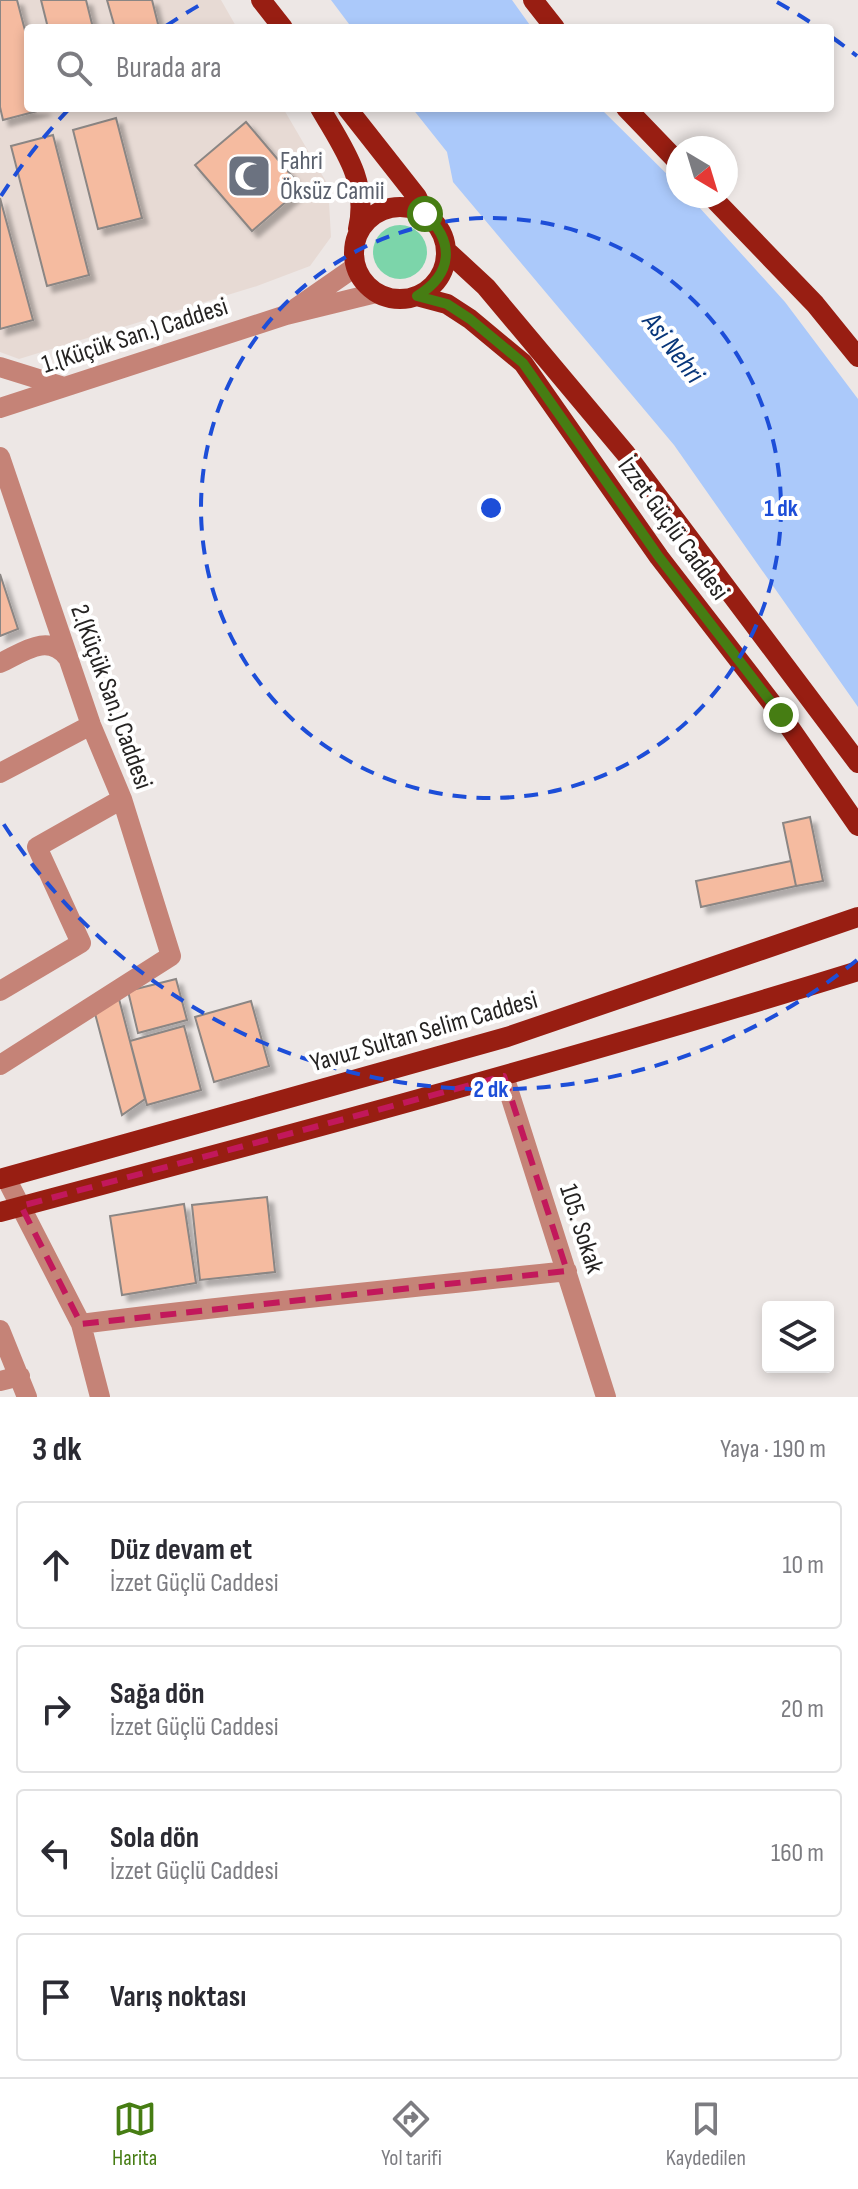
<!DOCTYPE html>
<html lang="tr">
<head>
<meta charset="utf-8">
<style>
  body { margin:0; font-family:"Sofia Sans Condensed",sans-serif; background:#f7f7f7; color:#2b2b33 }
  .controls { position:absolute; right:24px; bottom:24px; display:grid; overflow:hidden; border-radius:8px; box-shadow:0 4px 12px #0003 }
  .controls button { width:72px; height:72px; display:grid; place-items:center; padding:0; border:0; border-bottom:2px solid #e1e1e2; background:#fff; color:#2b2b33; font:40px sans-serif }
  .compass { position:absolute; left:666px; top:136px; width:72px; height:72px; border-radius:50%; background:#fff; box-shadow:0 4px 12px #0003; rotate:142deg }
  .stop { position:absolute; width:24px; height:24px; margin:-18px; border:6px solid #467d13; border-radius:50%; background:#fff }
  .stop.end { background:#467d13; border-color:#fff; box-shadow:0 2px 8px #0008 }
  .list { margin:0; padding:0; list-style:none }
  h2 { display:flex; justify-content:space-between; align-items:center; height:104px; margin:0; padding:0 32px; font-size:34px }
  h2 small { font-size:26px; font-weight:400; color:#7c7c81 }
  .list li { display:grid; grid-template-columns:52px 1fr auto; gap:24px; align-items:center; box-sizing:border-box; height:128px; margin:0 16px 16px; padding:0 16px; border:2px solid #e1e1e2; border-radius:8px }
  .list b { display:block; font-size:30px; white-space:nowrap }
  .list p { margin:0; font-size:26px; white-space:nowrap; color:#7c7c81 }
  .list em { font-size:26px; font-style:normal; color:#7c7c81 }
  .icon { flex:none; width:44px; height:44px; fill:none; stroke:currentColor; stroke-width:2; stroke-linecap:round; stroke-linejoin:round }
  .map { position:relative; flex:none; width:858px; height:1397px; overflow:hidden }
  .search { position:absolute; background:#fff; box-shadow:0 4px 12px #0003; left:24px; right:24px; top:24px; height:88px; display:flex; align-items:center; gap:20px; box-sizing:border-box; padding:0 28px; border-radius:8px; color:#7c7c81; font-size:30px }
  .sheet { height:680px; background:#fff }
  nav { display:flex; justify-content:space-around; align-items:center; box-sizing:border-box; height:112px; border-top:2px solid #e1e1e2; background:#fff; font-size:22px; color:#7c7c81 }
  nav a { display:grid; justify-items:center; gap:4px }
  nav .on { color:#467d13 }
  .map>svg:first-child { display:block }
  .built { fill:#e7dad4 }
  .green { fill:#7cd5aa }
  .water { fill:#abc9fa }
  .building { fill:#f5bba0; stroke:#8b8684; stroke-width:2; filter:url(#shadow) }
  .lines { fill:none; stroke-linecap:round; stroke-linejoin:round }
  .minor { stroke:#c58377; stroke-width:20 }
  .major { stroke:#981e12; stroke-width:20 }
  .route { stroke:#467d13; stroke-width:10 }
  .marked { fill:none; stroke:#c2185b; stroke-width:6; stroke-dasharray:16 10; stroke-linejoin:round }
  .ring { fill:none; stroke:#1d4ed8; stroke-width:4; stroke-dasharray:14 10 }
  .labels { text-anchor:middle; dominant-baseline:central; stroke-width:8; stroke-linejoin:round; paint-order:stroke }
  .worship-label { font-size:26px; fill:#5b616d; stroke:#fff; text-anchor:start }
  .street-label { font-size:26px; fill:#252322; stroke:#fff }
  .water-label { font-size:28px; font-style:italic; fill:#08367a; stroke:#fff }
  .centre { fill:#1d4ed8; stroke:#fff; stroke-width:4 }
  .ring-label { font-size:24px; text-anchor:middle; font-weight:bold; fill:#1d4ed8; stroke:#fff; stroke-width:8; stroke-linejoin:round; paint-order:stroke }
</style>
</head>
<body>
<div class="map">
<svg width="858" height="1397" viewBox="0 0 858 1397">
  <defs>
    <filter id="shadow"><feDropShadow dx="6" dy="6" stdDeviation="2" flood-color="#0004"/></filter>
  </defs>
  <rect width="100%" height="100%" fill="#ede7e5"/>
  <path class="built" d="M0 0H221L237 28H28V108H283L328 185 331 237 310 266 257 286 19 359 0 352Z"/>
  <path class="green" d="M373 252a27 27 0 1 1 54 0a27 27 0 1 1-54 0Z"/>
  <path class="water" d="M331 0H512L532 28H352Z
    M412 108H600L678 185V196H689L785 302 858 399V707L674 445 453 182 447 152Z"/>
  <path class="building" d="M0 0H17L28 42V108L45 109 3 120 0 107Z
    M41 0H86L93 28H48Z
    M107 0H152L159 28H115Z
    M116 118 142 218 98 229 73 130Z
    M246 122 302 188 252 231 195 165Z
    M53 135 89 275 47 286 11 146Z
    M0 198 33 320 0 329Z
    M0 574 18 629 0 636Z
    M810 817 823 881 796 886 783 823Z
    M791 861 796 886 701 907 696 881Z
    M176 979 187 1020 138 1033 128 991Z
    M119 999 145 1099 122 1115 93 1006Z
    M251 1001 269 1066 214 1082 195 1017Z
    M184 1026 201 1090 147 1105 130 1041Z
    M267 1197 275 1272 200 1280 192 1205Z
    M184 1204 196 1283 122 1295 110 1216Z"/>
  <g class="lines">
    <path class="minor" d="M296 308 355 267
      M0 367 61 386
      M0 408 286 315 376 293
      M0 457 91 725 122 799 171 956 0 1065
      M0 663C22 653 48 632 67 657
      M0 773 91 725
      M0 991 81 943 37 847 122 799
      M504 1076 606 1397
      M6 1178 81 1324 100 1397
      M81 1324C243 1303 405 1289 567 1271
      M0 1330 27 1397
      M0 1381 20 1376"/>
    <path class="major" d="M261 0 283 28
      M533 0 555 28
      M320 108C343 148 369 181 358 229
      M347 108 417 197 425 214
      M626 108 678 162
      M711 196 815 304 858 357
      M354 253a46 46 0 1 1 92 0a46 46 0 1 1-92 0Z
      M447 251 486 287 626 454 858 763
      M417 296 447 304 470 319 523 363 659 557 781 715 858 826
      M0 1179 507 1037 858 917
      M0 1212C287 1136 574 1059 858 971"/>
  </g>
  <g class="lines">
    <path class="route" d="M425 214C455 242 453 274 417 296L447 304 470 319 523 363 659 557 781 715"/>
  </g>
  <path class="marked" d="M504 1076 567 1271 81 1324 21 1206Z"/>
  <g class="ring">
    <circle cx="491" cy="508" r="290"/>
    <path d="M857 960A581 581 0 0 1 1 820M1 196A581 581 0 0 1 70 108M166 26A581 581 0 0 1 205 2M777 2A581 581 0 0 1 816 26M833 38A581 581 0 0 1 857 56"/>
  </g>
  <defs>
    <g id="mosque-square" transform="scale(2.3)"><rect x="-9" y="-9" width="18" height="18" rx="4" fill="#6b7280" stroke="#fff"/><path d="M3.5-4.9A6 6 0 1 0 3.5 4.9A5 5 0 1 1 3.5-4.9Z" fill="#fff"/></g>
  </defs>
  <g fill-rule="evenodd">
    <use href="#mosque-square" x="249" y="176"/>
  </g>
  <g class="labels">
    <g class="worship-label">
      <text x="280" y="161">Fahri<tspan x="280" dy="30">Öksüz Camii</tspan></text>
    </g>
    <g class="street-label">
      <text transform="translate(135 336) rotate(-18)">1.(Küçük San.) Caddesi</text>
      <text transform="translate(673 529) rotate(54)">İzzet Güçlü Caddesi</text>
      <text transform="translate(111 697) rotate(70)">2.(Küçük San.) Caddesi</text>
      <text transform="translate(424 1032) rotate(-16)">Yavuz Sultan Selim Caddesi</text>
      <text transform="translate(581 1229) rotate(72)">105. Sokak</text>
    </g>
    <g class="water-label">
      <text transform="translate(673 348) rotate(52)">Asi Nehri</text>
    </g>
  </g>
  <circle cx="491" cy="508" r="12" class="centre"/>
  <g class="ring-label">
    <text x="781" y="516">1 dk</text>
    <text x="491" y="1097">2 dk</text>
  </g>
</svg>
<div class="controls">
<button><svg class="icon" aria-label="layers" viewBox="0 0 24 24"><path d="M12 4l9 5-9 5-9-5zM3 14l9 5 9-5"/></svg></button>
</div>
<svg class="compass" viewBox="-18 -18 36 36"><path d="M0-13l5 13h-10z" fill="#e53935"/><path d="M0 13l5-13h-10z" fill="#7c7c81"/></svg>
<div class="stop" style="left:425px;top:214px"></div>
<div class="stop end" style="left:781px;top:715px"></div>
<div class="search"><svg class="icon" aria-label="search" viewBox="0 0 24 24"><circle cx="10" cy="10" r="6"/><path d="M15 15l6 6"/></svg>Burada ara</div>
</div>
<section class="sheet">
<h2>3 dk<small>Yaya · 190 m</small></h2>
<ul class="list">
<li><svg class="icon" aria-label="ahead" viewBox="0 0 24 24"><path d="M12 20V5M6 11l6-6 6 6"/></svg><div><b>Düz devam et</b><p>İzzet Güçlü Caddesi</p></div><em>10 m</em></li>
<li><svg class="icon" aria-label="right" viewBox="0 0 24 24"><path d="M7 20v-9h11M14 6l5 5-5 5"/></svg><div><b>Sağa dön</b><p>İzzet Güçlü Caddesi</p></div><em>20 m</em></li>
<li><svg class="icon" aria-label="left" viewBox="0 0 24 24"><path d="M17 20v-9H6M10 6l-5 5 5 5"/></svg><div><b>Sola dön</b><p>İzzet Güçlü Caddesi</p></div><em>160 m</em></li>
<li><svg class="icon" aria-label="arrive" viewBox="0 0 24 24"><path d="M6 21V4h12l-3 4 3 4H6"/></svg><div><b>Varış noktası</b></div></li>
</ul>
</section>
<nav>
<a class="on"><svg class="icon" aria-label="map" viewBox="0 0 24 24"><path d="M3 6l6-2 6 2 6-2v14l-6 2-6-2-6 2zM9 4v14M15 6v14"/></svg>Harita</a>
<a><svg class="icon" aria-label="directions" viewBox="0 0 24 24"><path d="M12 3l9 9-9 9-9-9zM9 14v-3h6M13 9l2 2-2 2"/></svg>Yol tarifi</a>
<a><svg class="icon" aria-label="saved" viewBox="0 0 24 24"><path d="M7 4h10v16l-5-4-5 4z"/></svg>Kaydedilen</a>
</nav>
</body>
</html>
